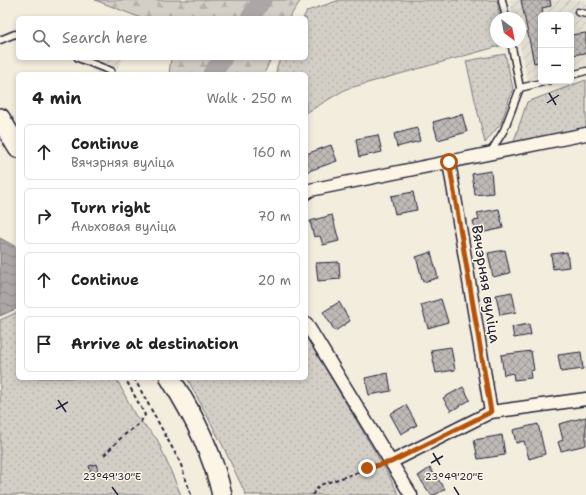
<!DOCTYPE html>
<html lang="en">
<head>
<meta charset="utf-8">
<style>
  body { margin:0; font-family:"Shantell Sans",sans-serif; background:#f2f2f2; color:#222 }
  .controls { position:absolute; right:12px; top:12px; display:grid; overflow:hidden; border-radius:6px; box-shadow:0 2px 6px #0003 }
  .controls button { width:36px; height:36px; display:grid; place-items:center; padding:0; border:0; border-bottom:1px solid #e0e0e0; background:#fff; color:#222; font:20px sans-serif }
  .compass { position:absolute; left:490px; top:12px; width:36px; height:36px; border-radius:50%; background:#fff; box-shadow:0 2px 6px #0003; rotate:148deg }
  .stop { position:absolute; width:12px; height:12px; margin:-9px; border:3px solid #b45309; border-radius:50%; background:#fff }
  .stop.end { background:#b45309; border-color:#fff; box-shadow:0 1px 4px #0008 }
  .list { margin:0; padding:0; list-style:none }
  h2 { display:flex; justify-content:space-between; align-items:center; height:52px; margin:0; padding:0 16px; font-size:17px }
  h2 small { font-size:13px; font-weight:400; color:#767676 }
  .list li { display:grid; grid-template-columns:26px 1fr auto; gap:12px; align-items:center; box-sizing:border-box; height:56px; margin:0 8px 8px; padding:0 8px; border:1px solid #e0e0e0; border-radius:6px }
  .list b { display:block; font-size:15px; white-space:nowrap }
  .list p { margin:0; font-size:13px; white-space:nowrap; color:#767676 }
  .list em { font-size:13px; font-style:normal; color:#767676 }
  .icon { flex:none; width:22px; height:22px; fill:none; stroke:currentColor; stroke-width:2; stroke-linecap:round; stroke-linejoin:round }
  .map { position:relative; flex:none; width:586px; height:495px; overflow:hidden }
  .search { position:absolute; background:#fff; box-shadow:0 2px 6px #0003; left:16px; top:16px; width:292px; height:44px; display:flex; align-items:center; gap:10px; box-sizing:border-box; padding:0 14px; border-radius:6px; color:#767676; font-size:15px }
  .panel { position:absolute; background:#fff; box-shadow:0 2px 6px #0003; left:16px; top:72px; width:292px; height:308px; border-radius:6px }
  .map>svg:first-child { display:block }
  .industrial { fill:url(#industrial-furrows) }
  .grass { fill:url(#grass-dots); stroke:#7b7880 }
  .forest { fill:url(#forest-firs); stroke:#7b7880 }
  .water { fill:url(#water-waves); stroke:#75727b }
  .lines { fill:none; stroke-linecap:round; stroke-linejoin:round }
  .river { stroke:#aca7a6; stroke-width:19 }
  .building { fill:url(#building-cross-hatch); stroke:#22223b }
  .service-casing { stroke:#22223b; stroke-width:9 }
  .minor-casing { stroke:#22223b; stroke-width:15 }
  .primary-casing { stroke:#22223b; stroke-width:22 }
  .path { stroke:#22223b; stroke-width:2; stroke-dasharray:4 3; stroke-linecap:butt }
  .service { stroke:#fcf5e5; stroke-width:6 }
  .minor { stroke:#fcf5e5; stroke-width:12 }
  .primary { stroke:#fcf5e5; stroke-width:19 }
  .route { stroke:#b45309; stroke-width:5 }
  .ticks { fill:none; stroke:#22223b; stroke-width:1.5 }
  .labels { text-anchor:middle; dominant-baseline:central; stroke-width:3; stroke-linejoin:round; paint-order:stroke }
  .street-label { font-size:15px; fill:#22223b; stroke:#fcf5e5 }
  .ticks-label { font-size:10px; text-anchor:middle; fill:#22223b; stroke:#fcf5e5; stroke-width:3; stroke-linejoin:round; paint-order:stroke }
</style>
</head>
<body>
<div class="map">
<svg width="586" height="495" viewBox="0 0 586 495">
  <defs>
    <pattern id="industrial-furrows" width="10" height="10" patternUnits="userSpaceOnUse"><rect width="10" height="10" fill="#e3ded2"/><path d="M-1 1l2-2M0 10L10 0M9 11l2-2" fill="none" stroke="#c2beb5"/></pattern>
    <pattern id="grass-dots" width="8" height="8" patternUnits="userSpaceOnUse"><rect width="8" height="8" fill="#d4cfc6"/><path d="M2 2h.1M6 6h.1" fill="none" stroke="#b6b1ab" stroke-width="1.8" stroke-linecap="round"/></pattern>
    <pattern id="forest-firs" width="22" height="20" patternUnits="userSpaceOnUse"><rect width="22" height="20" fill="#d4cfc6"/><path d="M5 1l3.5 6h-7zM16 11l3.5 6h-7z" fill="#b6b1ab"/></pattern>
    <pattern id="water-waves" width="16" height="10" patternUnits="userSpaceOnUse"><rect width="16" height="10" fill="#aca7a6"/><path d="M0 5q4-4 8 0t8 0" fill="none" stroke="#8c8888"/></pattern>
    <pattern id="building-cross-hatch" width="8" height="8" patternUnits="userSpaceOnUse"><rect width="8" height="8" fill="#bfbab6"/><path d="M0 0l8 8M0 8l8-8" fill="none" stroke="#9b9795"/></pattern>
  </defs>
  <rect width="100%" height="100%" fill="#f3edde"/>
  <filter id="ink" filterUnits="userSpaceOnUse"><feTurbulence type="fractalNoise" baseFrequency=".025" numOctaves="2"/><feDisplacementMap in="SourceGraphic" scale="8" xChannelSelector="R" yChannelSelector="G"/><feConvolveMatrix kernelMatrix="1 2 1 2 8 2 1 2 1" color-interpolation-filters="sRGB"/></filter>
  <g filter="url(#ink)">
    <path class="industrial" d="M510 0H586V65L571 69V15H541V77L528 81 519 42 520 18H514Z
      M96 58H123L115 74H100L91 70Z"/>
    <path class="grass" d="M340 0H497L500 18H496V42H503V45L346 89 306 113V74H276L277 66 281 58H306V18H303L307 11Z
      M505 54 513 88 501 123 485 143 466 61Z
      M586 80V129L513 144 527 102Z
      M18 312V378H116L135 415 157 439 181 495H0V320Z
      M306 336 387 472 399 495H246L222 444 187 378H306Z"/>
    <path class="forest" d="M95 0H301L289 18H141Z
      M171 58H271L264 74H169Z"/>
    <path class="water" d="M0 238 18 248V308L0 316Z"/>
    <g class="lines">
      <path class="river" d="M250 18 262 0
        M212 74 223 58"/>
    </g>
    <path class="building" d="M521 0H550L551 6 542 8 543 15H541V61L534 63Z
      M586 33V53L571 55V35Z
      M462 114 467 132 438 140 433 122Z
      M417 128 420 141 397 147 394 134Z
      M378 135 382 152 359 157 356 139Z
      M331 145 337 161 306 172V154Z
      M491 171 493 193 475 195 472 174Z
      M413 192 417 210 395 214 391 196Z
      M499 209 503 228 476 234 473 221 479 220 477 213Z
      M332 215 339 241 323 245 320 236 314 237 310 221Z
      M505 250 510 273 493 277 488 253Z
      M431 252 438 278 423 282 416 257Z
      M567 252 569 267 553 269 551 254Z
      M339 262 340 279 318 281 316 263Z
      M512 292 516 312 500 315 496 295Z
      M441 299 448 322 428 328 421 305Z
      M339 302 350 321 335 331 323 312Z
      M529 324 531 335 514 338 512 327Z
      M451 347 455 370 436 373 431 350Z
      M531 351 534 370 530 371 531 378 514 380 513 373 504 375 501 355Z
      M581 352 583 369 561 372 558 355Z
      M388 373 391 391 369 395 365 378Z
      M463 387 470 400 451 411 443 398Z
      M406 405 417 425 401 434 390 414Z
      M586 417V445L561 451 558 442 563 440 559 424Z
      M538 424 545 454 529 459 524 441 516 443 513 430Z
      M502 435 505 455 478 459 474 440Z
      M96 464 98 471 91 473 89 466Z
      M430 468 445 489 435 495H431L418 476Z"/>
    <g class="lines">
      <g class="service-casing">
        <path id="service" d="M502 0 506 18
          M578 12 586 14
          M0 40 15 34 18 35
          M511 42 520 88
          M78 58 111 71
          M571 75 586 71
          M490 153 504 130 520 88 548 81"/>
      </g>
      <g class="minor-casing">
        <path id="minor" d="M449 162 491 412
          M306 193 310 190 586 134
          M306 323 411 495
          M391 462 491 412 586 399"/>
      </g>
      <g class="primary-casing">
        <path id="primary" d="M0 118 18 148
          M170 378C193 414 213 454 222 495"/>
      </g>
      <path class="path" d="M134 378 180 462 191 495
        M104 455 123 436 140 423 145 415 125 378
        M312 495 320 485 380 465"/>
      <use href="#service" class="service"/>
      <use href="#minor" class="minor"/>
      <use href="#primary" class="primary"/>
    </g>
  </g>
  <g class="lines" filter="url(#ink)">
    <path class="route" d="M367 468 391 462 491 412 449 162"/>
  </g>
  <path class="ticks" d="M549 93 556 105M547 103 559 95M58 400 66 412M56 409 68 402M433 453 440 465M431 463 443 456M112 487 118 495M454 487 459 495"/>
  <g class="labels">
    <g class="street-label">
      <text transform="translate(486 284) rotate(81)">Вячэрняя вуліца</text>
    </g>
  </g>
  <g class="ticks-label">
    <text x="112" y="480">23°49'30"E</text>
    <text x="454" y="480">23°49'20"E</text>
  </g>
</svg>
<div class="controls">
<button>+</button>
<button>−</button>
</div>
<svg class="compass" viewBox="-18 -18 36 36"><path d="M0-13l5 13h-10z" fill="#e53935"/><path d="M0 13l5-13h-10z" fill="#767676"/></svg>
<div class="stop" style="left:449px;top:162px"></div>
<div class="stop end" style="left:367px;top:468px"></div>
<div class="search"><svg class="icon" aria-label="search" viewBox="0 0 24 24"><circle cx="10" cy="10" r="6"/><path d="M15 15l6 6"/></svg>Search here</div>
<section class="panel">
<h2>4 min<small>Walk · 250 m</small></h2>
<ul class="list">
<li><svg class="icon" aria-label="ahead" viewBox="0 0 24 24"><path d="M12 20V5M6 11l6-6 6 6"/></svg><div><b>Continue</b><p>Вячэрняя вуліца</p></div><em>160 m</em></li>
<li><svg class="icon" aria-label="right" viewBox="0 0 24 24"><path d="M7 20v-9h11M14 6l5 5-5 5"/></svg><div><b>Turn right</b><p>Альховая вуліца</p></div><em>70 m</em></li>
<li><svg class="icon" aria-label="ahead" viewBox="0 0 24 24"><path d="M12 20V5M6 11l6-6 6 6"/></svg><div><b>Continue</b></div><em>20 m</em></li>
<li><svg class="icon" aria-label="arrive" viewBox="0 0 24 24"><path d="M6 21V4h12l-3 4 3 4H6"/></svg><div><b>Arrive at destination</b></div></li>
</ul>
</section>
</div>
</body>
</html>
